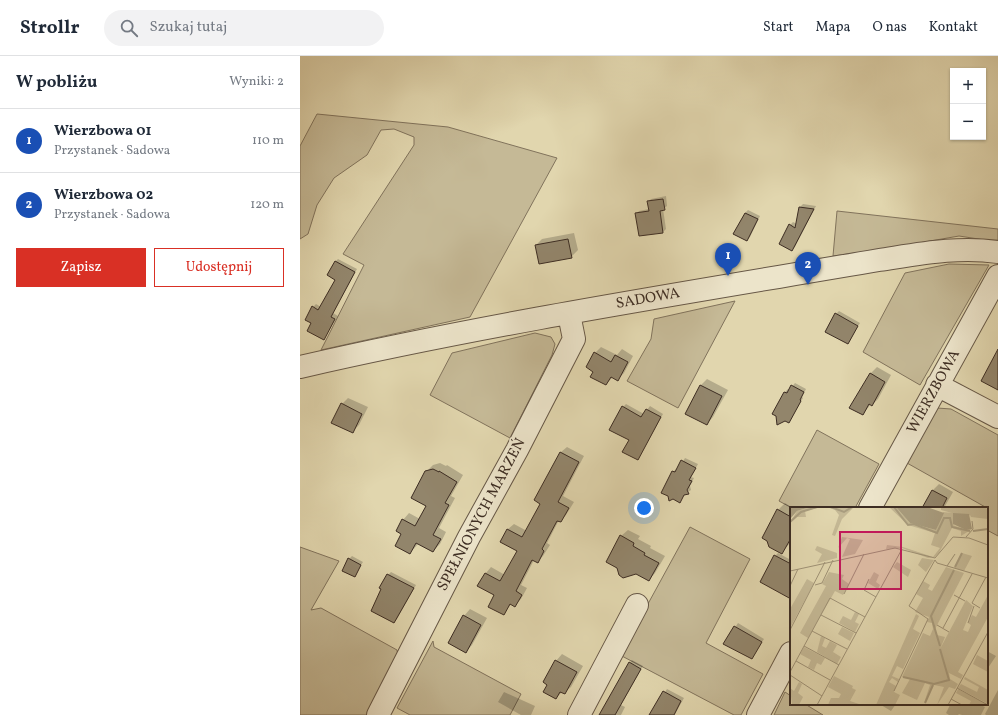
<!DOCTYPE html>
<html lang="pl">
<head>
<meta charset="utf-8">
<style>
  body { margin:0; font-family:Vollkorn,serif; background:#f2f2f3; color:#1f2937 }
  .controls { position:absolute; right:12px; top:12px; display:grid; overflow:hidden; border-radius:0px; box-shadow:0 1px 3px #0004 }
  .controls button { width:36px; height:36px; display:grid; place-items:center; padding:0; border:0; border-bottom:1px solid #e0e1e3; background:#fff; color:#1f2937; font:20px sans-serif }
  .you { position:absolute; left:344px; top:452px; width:14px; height:14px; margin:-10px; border:3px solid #fff; border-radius:50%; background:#1a73e8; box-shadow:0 0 0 6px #1a73e833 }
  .badge { display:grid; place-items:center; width:26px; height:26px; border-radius:50%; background:#d93025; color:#fff; font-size:13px; font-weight:700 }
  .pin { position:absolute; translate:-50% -33px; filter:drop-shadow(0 1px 2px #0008) }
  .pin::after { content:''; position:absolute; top:21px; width:14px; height:12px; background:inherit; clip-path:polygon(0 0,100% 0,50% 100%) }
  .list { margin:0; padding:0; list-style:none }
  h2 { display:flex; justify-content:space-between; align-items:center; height:52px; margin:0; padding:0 16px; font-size:17px }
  h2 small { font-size:13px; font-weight:400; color:#747a83 }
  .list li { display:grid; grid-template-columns:26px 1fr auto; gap:12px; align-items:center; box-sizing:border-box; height:64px; padding:0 16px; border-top:1px solid #e0e1e3 }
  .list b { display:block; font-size:15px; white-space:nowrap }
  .list p { margin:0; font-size:13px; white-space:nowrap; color:#747a83 }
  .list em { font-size:13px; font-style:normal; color:#747a83 }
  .actions { display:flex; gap:8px; padding:12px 16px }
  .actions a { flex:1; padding:9px 0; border:1px solid #d93025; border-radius:0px; text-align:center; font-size:14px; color:#d93025 }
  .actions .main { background:#d93025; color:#fff }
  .icon { flex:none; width:22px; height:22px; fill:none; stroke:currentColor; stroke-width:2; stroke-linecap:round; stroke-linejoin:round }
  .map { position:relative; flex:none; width:698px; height:659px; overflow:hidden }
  header { display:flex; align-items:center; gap:24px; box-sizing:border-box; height:56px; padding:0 20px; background:#fff; border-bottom:1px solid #e0e1e3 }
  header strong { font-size:19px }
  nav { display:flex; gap:22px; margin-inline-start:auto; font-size:14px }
  .search { width:280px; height:36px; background:#f2f2f3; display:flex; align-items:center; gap:10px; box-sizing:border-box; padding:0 14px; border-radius:22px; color:#747a83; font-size:15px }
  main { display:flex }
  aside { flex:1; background:#fff }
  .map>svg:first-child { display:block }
  .green { fill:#c5b996; stroke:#81735c }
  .shadow { fill:#0003 }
  .building { fill:#92856b; stroke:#3d2d23 }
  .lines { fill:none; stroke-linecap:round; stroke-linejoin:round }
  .minor-casing { stroke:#665746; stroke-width:24 }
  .minor { stroke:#ece4ca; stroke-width:22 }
  .labels { text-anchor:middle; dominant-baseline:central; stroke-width:3.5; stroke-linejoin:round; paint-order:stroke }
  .street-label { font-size:15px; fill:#3d2d23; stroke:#ece4ca }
  .inset-river { fill:none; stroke:#a99d7f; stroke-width:2 }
  .inset-road { fill:none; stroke:#9f9276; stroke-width:1 }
  .view { fill:#c2185b; fill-opacity:0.15; stroke:#c2185b; stroke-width:2 }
  .inset-edge { fill:none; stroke:#3d2d23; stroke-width:2 }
</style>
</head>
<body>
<header>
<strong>Strollr</strong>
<div class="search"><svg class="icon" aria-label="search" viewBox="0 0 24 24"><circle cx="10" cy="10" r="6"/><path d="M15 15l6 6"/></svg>Szukaj tutaj</div>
<nav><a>Start</a><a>Mapa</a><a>O nas</a><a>Kontakt</a></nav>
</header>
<main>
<aside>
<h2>W pobliżu<small>Wyniki: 2</small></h2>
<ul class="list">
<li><span class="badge" style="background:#1a4fb4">1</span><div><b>Wierzbowa 01</b><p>Przystanek · Sadowa</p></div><em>110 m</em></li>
<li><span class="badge" style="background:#1a4fb4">2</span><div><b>Wierzbowa 02</b><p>Przystanek · Sadowa</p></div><em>120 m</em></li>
</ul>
<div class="actions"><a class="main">Zapisz</a><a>Udostępnij</a></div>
</aside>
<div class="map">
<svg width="698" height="659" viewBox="0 0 698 659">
  <rect width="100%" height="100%" fill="#e1d6ae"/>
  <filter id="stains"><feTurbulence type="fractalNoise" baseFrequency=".005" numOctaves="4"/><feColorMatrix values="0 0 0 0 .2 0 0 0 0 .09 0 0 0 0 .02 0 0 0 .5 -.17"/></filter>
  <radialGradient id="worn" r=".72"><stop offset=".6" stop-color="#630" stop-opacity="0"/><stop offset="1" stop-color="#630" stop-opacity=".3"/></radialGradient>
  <path class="green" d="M17 58 148 71 257 102 170 261 21 294 64 209 43 198 114 89V81L94 73 81 74 67 99 34 122 17 149 8 178 0 183V90Z
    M537 155 698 173V186L659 180 584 193 533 200Z
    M649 208 689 209 620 329 563 296 605 217Z
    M435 245 378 352 327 325 351 283 354 263Z
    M235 277 251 281 255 288 252 299 210 382 130 339 152 297Z
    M637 352 651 353 698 379V480L687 474V452L607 407Z
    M517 374 579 408 555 452H492L479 445Z
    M390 471 450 503 406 587 463 618 441 659H434L320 599Z
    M0 491 39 505 11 554 21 552 97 594 98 600 67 659H0Z
    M133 585 134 591 221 638 210 659H110L97 652Z
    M485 636 491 640V648H505L523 659H474Z"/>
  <path class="shadow" d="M366 140 367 150 363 153 366 173 363 176 336 158 339 155 349 153 348 146 351 143Z
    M503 148 516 150 495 191 492 194 490 169 493 166 497 168 500 151Z
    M448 154 460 160 450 181 447 184 435 178 445 157Z
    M274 177 278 194 271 201 236 189 242 183Z
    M38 203 57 213 33 257 38 260 24 282 12 267 13 251 16 248 21 251 36 223 35 206Z
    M539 255 560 267 548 287 536 258Z
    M301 291 317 299 322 293 333 300 324 317 317 324 313 321 306 328 294 315 295 297Z
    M577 311 591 319 578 343 572 349 571 348 563 358 570 318Z
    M407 323 428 334 413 361 407 368 387 358 401 329Z
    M495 327 506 333 502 341 503 342 489 366 473 357 485 336 488 333 489 334Z
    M48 342 68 351 59 369 52 376 42 348Z
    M326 348 344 358 350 350 363 358 340 400 337 403 330 384 323 351Z
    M267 391 284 400 263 440 274 446 266 459 260 465 259 464 247 487 250 489 243 500 238 505 234 504 221 529 227 532 221 543 215 549 212 547 203 558 196 539 179 530 186 517 191 511 205 519 218 495 201 486 208 473 214 468 227 475 242 448 235 444 261 396Z
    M385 402 398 408 391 421 394 422 390 430 391 434 385 438 380 445 373 416 376 413 378 414Z
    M140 407 146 410 147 409 163 419 151 440 155 442 139 472 146 476 140 488 133 495 119 487 110 497 102 478 103 464 109 457 120 463 127 449 126 416 133 409Z
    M639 428 653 436 644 452H622L632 435Z
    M485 447 493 452H491V486L482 496 478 454Z
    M328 474 340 480 338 483 351 490 350 492 365 500 355 517 349 524 336 517 318 512 321 480Z
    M478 497 491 504V542L475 500Z
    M52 500 63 506 54 520 49 503Z
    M91 516 116 529 97 563 94 566 88 519Z
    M170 553 187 562 172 589 166 596 164 560Z
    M438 567 464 583 452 602 425 587Z
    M687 595 696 600 688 612 687 611Z
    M262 598 283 610 271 631 264 637 262 636 256 642V605Z
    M332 604 343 610 321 649 325 651 321 659H300L329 607Z
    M367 633 384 642 375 658 373 659H350Z
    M698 634V659H686L685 658Z
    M204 636 235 650 231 659H221L198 646Z
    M582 648H596L591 655 581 649Z
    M649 648H679L685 651 681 659H662L659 658 658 659H649L646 657 650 649Z"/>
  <path class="building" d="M363 143 365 154 360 155 363 177 339 180 335 157 349 155 347 145Z
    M499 151 514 153 492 195 479 188 489 168 495 172Z
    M445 157 458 163 447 185 433 178Z
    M268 183 272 202 239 208 235 189Z
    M35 205 55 216 31 261 35 263 24 284 7 275 11 267 5 264 12 250 18 254 35 224 27 219Z
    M535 257 558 270 548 288 525 276Z
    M698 293V334L681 325Z
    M294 296 311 306 315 299 328 306 318 325 311 321 306 329 290 321 293 316 286 311Z
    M570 317 585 326 572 350 569 348 563 359 549 352Z
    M400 329 422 340 407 369 385 358Z
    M491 329 504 336 500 344 501 345 489 367 485 365 477 369 476 360 472 358 484 336 487 337Z
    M41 347 62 358 53 377 31 367Z
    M322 350 341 361 346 353 361 361 338 404 322 396 329 384 309 374Z
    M260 396 279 406 258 446 269 452 261 466 257 465 242 493 244 495 238 507 232 504 216 535 222 539 215 551 210 548 204 559 188 551 194 539 177 530 185 517 200 525 217 495 200 486 207 473 222 481 240 448 234 444Z
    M381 404 396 412 389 424 392 425 387 434 389 438 384 439 380 447 373 443 369 445 368 440 361 437 372 415 375 416Z
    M133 413 139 416V415L157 426 145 447 149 449 133 479 141 483 133 496 116 487 110 498 95 490 101 478 96 475 102 463 115 470 126 450 111 442 125 415Z
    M632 434 647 442 642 452H622Z
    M477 453 491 461V482L482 498 469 491 467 485 462 482Z
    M320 479 334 487 333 490 345 497 344 499 359 507 349 525 336 518 323 522 319 519 317 512 306 506Z
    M474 499 491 508V543L460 526Z
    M48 502 61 509 55 521 42 515Z
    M87 518 114 532 94 567 71 555 81 533 79 532Z
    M163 559 181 569 166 597 148 587Z
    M434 570 462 586 452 603 423 588Z
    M255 604 277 616 265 638 260 636 256 643 243 636 247 629 243 626Z
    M329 606 341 613 315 659H299Z
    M363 635 381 645 374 659H349Z"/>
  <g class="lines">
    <g class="minor-casing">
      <path id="minor" d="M0 311C191 267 385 237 579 204 619 198 658 190 698 196
        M637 329 698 361
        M570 452 698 220
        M78 659 169 481 217 394 274 283 269 258
        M279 659 337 549
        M458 659 491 597"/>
    </g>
    <use href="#minor" class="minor"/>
  </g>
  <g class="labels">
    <g class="street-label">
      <text transform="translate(348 243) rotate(-10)">SADOWA</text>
      <text transform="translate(634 336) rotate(-61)">WIERZBOWA</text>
      <text transform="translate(182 459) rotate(-62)">SPEŁNIONYCH MARZEŃ</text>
    </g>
  </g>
  <g transform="translate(490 451)">
    <rect width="198" height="198" fill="#e1d6ae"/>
    <path d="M20 0H31L15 4 16 10H7L0 16 7 4ZM37 0H64L52 12 45 29 42 28 49 8 45 3ZM99 0H106L120 16 146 23 153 5 162 6 151 3V0H193L198 2V12L181 10 180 8 163 18 176 23 182 22 171 29V24L162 21 149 46 145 50 138 51 112 41 96 42 97 38 113 40 143 50 150 41 141 38 145 26 118 18ZM52 30 73 33 65 47 52 50 60 32 57 31 48 41ZM27 39 47 46V51L27 56 32 47 25 43ZM172 46 182 49 174 64 164 61ZM132 51 144 53 136 65 128 58ZM107 55 121 63 118 70 103 60ZM156 60 174 66 145 122 147 128 155 130 150 142 176 93 183 99 173 123 178 125 181 118 178 116 182 108 186 110 198 88V110L168 165 173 168 171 172 159 166 160 172 168 177 165 182 159 180 147 198 154 180 144 178 134 196 140 178 135 176 127 193 112 186 120 172 112 170 133 126 140 129 143 122 142 116 137 115 139 110 125 105 133 91 126 87 133 74 140 78 138 82 142 84ZM39 65 54 68 52 72 59 77 53 88 45 84 18 131 10 126 36 79 32 77ZM84 65 89 68 86 75 90 78 88 82 78 76ZM17 72 24 76 0 121V102ZM65 105 69 107 65 115 69 117 65 125 49 116 53 109 61 113ZM126 107 129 109 123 122 130 126 113 162 107 159 102 169 109 172 108 175 102 171 99 175 106 179 104 185 110 188 105 198H86ZM52 120 64 126 60 134 48 127ZM31 129 35 131 32 139 36 141 40 134 47 138 43 145 51 150 47 157 27 145ZM14 140 35 151 31 158 27 156 24 163 18 160 21 153 10 147ZM187 148 198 154V165L183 157ZM44 169 63 179 62 181 66 183 60 194 72 198H38L41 191H49L51 187 38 180ZM175 170 198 183V197L168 181 171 177 187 185 189 180 174 172ZM9 175 12 177 8 186 13 190 9 198H2L0 181 4 184ZM168 182 198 198H179L181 194 166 186Z" fill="#c5b996"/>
    <path d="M0 0H20L7 4 0 12ZM106 0H137L154 6 146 23 120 16ZM163 6 179 7 182 22 176 23 163 17Z" fill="#a99d7f"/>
    <path class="inset-river" d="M41 0 54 5 62 0M104 0 118 18 124 17 147 26 154 11H160L162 20 180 24M0 15 11 5 27 0M183 24 198 22M165 60 172 46M150 139 141 109 164 63M113 170 144 177 159 173 150 142M135 196 143 178"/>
    <path class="inset-road" d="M176 30 183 22 182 14M145 51 163 30 179 31 198 38M145 53 147 56 198 71M157 59 165 47M0 64 105 41 145 51M79 72 74 83 86 90M25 78 32 76 43 53M0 79 8 62M54 87 74 47M164 88 175 94M190 101 182 96 196 70M31 108 66 126M178 116 184 99M147 118 159 125M153 121 182 67M0 123 35 55M22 124 57 142M14 139 49 158M6 154 40 173M0 165 40 91 75 110M0 168 32 189M167 181 198 198M104 184 138 112 119 99 145 53M161 192 172 198M27 198 112 42M158 198 198 125"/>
    <path class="view" d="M50 25H111V82H50Z"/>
    <rect width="198" height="198" class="inset-edge"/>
  </g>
  <rect width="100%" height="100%" filter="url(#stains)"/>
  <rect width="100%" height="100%" fill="url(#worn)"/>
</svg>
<div class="controls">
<button>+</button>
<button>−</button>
</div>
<div class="you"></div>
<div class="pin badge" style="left:428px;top:220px;background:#1a4fb4">1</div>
<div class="pin badge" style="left:508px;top:229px;background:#1a4fb4">2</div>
</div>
</main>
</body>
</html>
